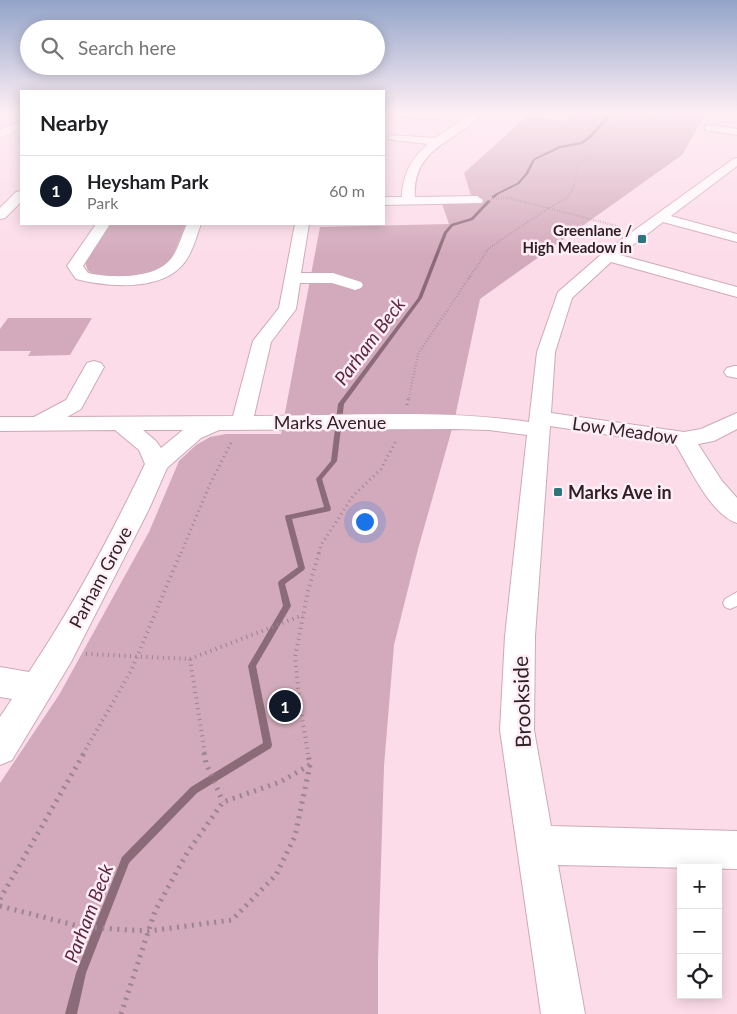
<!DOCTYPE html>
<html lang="en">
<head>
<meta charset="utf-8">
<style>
  body { margin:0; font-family:Lato,sans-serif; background:#f2f2f2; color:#202124 }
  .controls { position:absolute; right:15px; bottom:15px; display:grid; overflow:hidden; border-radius:0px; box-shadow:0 2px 12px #0003 }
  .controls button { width:45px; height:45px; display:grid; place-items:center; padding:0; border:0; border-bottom:1px solid #e0e0e0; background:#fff; color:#202124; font:25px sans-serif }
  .you { position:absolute; left:364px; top:521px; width:18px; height:18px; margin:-12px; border:4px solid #fff; border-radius:50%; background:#1a73e8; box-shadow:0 0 0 8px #1a73e833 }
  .badge { display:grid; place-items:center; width:32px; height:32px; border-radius:50%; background:#111827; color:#fff; font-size:16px; font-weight:700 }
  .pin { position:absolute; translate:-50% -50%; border:2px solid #fff; box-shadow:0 1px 5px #0006 }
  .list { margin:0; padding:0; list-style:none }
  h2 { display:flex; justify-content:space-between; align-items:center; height:65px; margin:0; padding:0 20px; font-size:21px }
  h2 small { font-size:16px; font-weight:400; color:#757577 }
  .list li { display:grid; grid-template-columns:32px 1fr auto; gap:15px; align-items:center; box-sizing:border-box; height:70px; padding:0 20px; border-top:1px solid #e0e0e0 }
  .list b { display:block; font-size:19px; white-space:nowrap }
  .list p { margin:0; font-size:16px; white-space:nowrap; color:#757577 }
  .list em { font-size:16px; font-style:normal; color:#757577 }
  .icon { flex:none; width:28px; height:28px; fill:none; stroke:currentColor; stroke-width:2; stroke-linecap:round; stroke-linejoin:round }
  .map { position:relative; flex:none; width:737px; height:1014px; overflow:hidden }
  .search { position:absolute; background:#fff; box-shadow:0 2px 12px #0003; left:20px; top:20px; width:365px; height:55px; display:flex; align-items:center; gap:12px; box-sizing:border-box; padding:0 18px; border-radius:28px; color:#757577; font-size:19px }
  .panel { position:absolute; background:#fff; box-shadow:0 2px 12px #0003; left:20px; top:90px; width:365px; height:135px; border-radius:0px }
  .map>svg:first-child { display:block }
  .green { fill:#d3aabb }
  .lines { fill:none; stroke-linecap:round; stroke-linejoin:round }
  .stream { fill:#8b6b78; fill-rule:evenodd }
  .lane-casing { stroke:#cfa9b8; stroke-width:2 }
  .street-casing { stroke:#cfa9b8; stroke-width:2 }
  .secondary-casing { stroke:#cfa9b8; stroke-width:1 }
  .path-far5 { stroke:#9c848e; stroke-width:1; stroke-dasharray:0.5 2; stroke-linecap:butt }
  .path-far4 { stroke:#9c848e; stroke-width:2; stroke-dasharray:0.5 2; stroke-linecap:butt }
  .path-far3 { stroke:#9c848e; stroke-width:2.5; stroke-dasharray:0.5 2.5; stroke-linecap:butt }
  .path-far2 { stroke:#9c848e; stroke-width:3; stroke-dasharray:1 4; stroke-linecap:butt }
  .path-far1 { stroke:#9c848e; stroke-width:4; stroke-dasharray:1 4.5; stroke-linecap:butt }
  .path { stroke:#9c848e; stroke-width:5; stroke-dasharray:2 5.5; stroke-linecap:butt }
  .lane { fill:#fff; fill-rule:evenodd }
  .street { fill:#fff; fill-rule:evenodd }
  .secondary { fill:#fff; fill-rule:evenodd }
  .poi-dot { fill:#2c757d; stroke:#ffeef5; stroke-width:2 }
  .labels { text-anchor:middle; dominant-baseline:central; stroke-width:5; stroke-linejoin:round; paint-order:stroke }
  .far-poi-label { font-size:15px; font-weight:bold; fill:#2e1f25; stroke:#ffeef5; text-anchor:end }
  .street-label { font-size:18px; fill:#2e1f25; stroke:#ffeef5 }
  .poi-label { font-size:18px; font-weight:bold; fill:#2e1f25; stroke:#ffeef5; text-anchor:start }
  .water-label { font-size:19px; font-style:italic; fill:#5d2841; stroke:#ffeef5 }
  .near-street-label { font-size:21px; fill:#2e1f25; stroke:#ffeef5 }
</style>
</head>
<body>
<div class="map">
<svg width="737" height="1014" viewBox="0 0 737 1014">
  <rect width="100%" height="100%" fill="#fcdce9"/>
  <path class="green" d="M576 113H706L682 155 480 299 454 422 418 549 394 645 384 766 378 960V1014H0V783L59 695 149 532 179 461 196 445 210 437 226 434H281L320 227 449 224 442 204 473 202 464 173 527 116 566 121Z
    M110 224H186C181 234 174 258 166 265 152 278 103 280 88 271L85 262Z
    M8 318H92L70 355 28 356 31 351H0V329Z"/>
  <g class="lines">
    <path class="stream" d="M610 113 612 114 592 137 583 144 561 148 535 160 528 174 519 184 499 194 494 198H492V196L497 193 517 183 525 174 533 159 559 146 581 142 590 135Z
      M488 200 491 201 473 220 453 226 447 233 422 298 344 404 337 461 322 479 331 509 330 511 292 519 305 568 304 570 285 584 291 606 256 666 272 745 271 748 197 793 129 863 86 973 77 1014H65L76 973 122 857 191 787 263 743 248 666 283 606 278 583 279 581 298 567 285 517 286 515H288L324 507 316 479 331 461 338 404 418 298 444 232 451 224 471 218Z"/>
    <g class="lane-casing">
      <path id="lane" d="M737 592V606L730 609 725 607 723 603 725 599Z"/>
    </g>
    <g class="street-casing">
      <path id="street" d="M392 113 439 114 441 116 436 119 397 116Z
        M472 113H483C457 142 412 147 415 197L477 196 483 200 482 203 384 205V197H402C402 175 412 158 428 144L393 140 389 139 388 137 389 135 435 138Z
        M592 113H603L598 116Z
        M709 125 737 129V135L705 130V126Z
        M737 158V166L671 216 737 234V242L663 222 620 255 737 287V297L611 262 572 298 555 352 551 413 684 432 701 429 737 413V429L714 441 698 444 722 481 737 498V523C711 515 690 468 676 445L550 426 535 636 534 730 551 826 737 831V869L558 865 585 1014H541L500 730 505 636 527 435 489 430 454 429 219 430 201 438 167 468 149 509 71 662 12 760 0 765V717L12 699 0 697V667L29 672C73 606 111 535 145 464L139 450 115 430 0 431V417H34L66 400 87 363 94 361 101 363 104 367 81 409 67 417 233 416 253 341 279 308 295 224H309L301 273H333L361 282 363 285 361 288 355 290 332 283H300L296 309 271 342 254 416C345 416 439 409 529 422L537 352 558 292 603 253 733 159ZM143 430H183L161 448 156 441Z
        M21 191V202L5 218 0 219V208L16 192Z
        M96 224H110L83 266 88 273C111 278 158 280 173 256 179 247 182 234 187 224H201C196 237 193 252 184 263 162 292 107 287 76 279L67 266Z
        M734 366H737V378L727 376 724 372 727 368Z"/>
    </g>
    <g class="secondary-casing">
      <path id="secondary" d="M21 121V128L0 138V130Z"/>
    </g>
    <path class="path-far5" d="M582 113 580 121 583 127
      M612 113 695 124
      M589 122 582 128 584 135 574 141 590 151
      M574 185 578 164 593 152 588 145 627 113"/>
    <path class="path-far4" d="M491 199 509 198 621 227
      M469 278 489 248 547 209 567 198 575 184"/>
    <path class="path-far3" d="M409 398 418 354 470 276"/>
    <path class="path-far2" d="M407 405 409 396
      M181 553 210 484 232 441
      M319 553 321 545 353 496 381 469 397 439"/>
    <path class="path-far1" d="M86 654 190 659 205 754
      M190 659 303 615
      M83 754 131 671 181 552
      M308 754 300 706 295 657 308 591 319 552"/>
    <path class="path" d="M204 753 206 763 223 802
      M0 899 84 753
      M0 906 82 927 130 930 149 931 232 920 276 875 295 836 310 765
      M121 1014 155 911 187 853 223 802 280 782 310 765 308 753"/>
    <use href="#lane" class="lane"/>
    <use href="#street" class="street"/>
    <use href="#secondary" class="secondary"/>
  </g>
  <linearGradient id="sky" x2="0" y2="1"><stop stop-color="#93a4c9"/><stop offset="0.44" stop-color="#feeff5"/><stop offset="1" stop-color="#feeff5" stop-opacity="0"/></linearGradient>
  <rect width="737" height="255" fill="url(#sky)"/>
  <g class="poi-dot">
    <rect x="637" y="234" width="10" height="10" rx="2.5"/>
    <rect x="553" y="487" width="10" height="10" rx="2.5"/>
  </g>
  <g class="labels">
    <g class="far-poi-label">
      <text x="632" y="230">Greenlane /<tspan x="632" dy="17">High Meadow in</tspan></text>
    </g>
    <g class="street-label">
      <text x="330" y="422">Marks Avenue</text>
      <text transform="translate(625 430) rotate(8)">Low Meadow</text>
      <text transform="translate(100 577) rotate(-62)">Parham Grove</text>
    </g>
    <g class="poi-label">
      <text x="568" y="492">Marks Ave in</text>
    </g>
    <g class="water-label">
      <text transform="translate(369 341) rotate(-53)">Parham Beck</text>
      <text transform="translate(88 913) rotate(-69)">Parham Beck</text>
    </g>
    <g class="near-street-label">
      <text transform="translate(521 702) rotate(-92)">Brookside</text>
    </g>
  </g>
</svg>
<div class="controls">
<button>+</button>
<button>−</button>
<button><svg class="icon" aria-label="locate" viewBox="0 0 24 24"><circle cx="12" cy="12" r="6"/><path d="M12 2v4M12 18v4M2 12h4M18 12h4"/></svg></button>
</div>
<div class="you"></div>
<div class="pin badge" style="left:285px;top:706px">1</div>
<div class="search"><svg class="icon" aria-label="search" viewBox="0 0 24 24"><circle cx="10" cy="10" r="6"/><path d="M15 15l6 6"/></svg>Search here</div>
<section class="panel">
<h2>Nearby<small></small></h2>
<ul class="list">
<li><span class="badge">1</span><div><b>Heysham Park</b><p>Park</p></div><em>60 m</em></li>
</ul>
</section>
</div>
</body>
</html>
